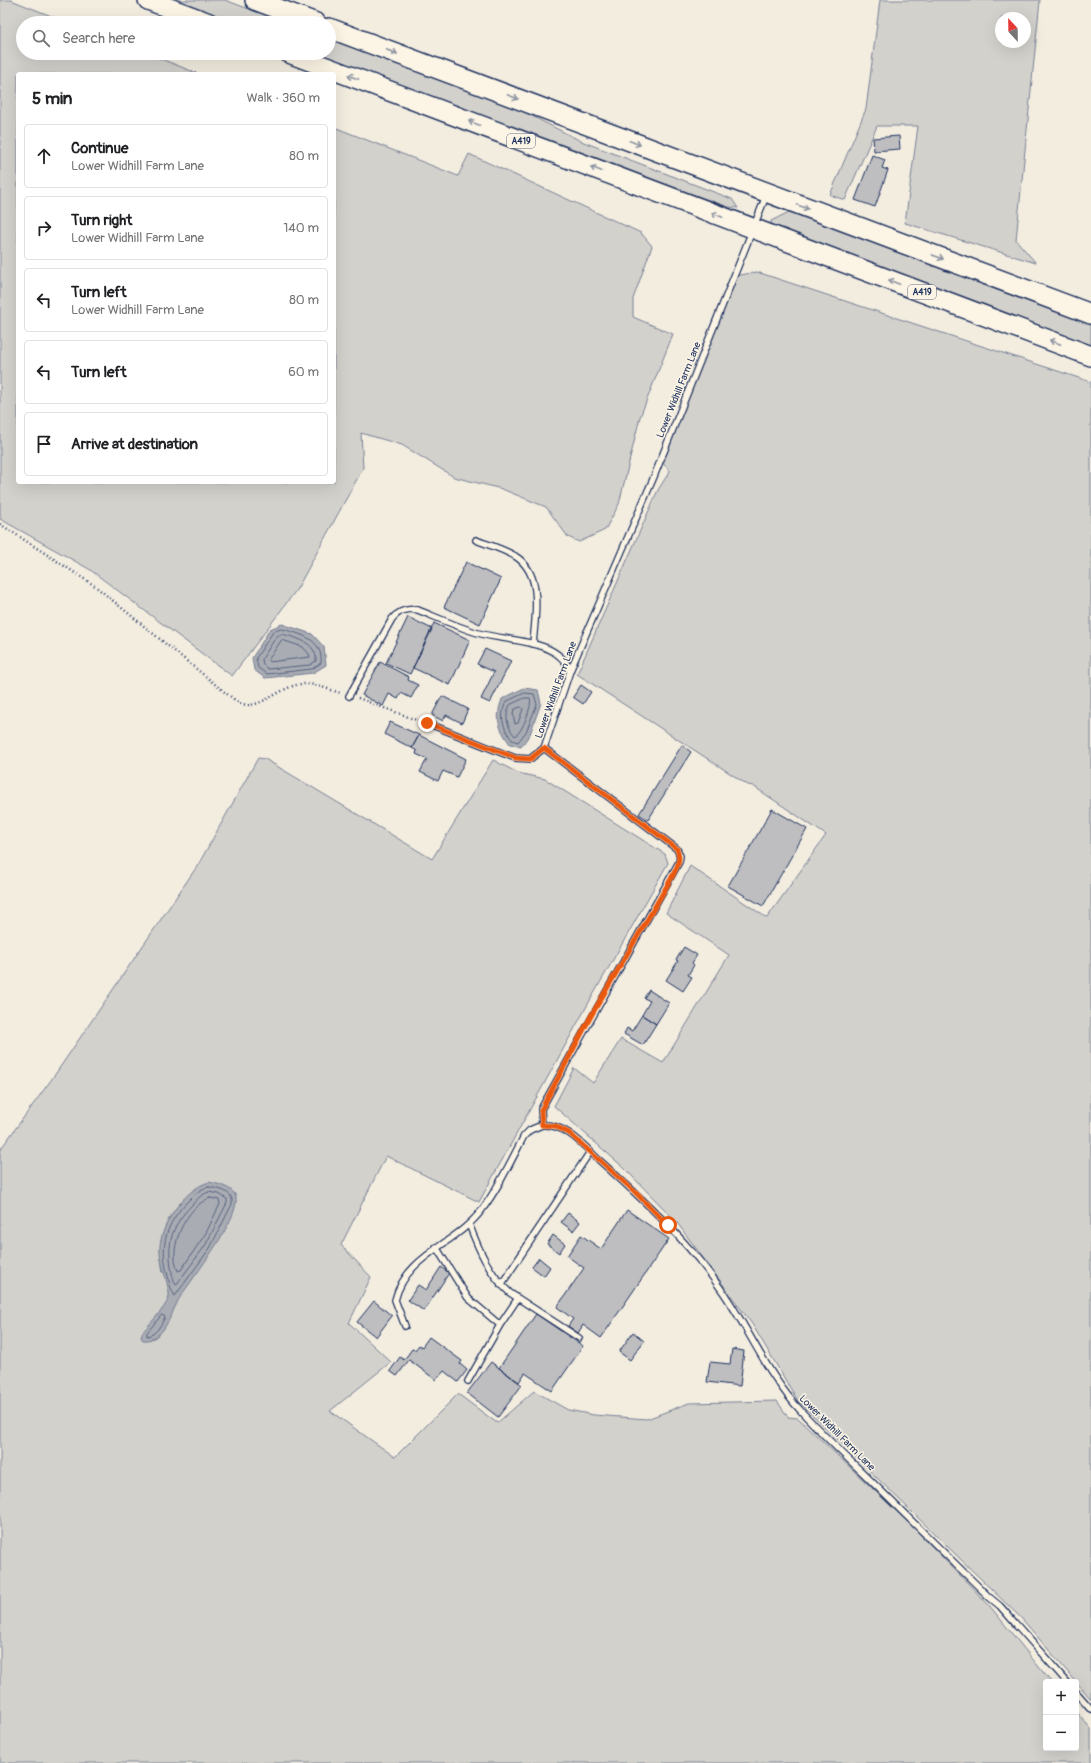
<!DOCTYPE html>
<html lang="en">
<head>
<meta charset="utf-8">
<style>
  body { margin:0; font-family:Pangolin,sans-serif; background:#f6f6f6; color:#202124 }
  .controls { position:absolute; right:12px; bottom:12px; display:grid; overflow:hidden; border-radius:4px; box-shadow:0 4px 16px #0002 }
  .controls button { width:36px; height:36px; display:grid; place-items:center; padding:0; border:0; border-bottom:1px solid #e0e0e0; background:#fff; color:#202124; font:20px sans-serif }
  .compass { position:absolute; left:995px; top:12px; width:36px; height:36px; border-radius:50%; background:#fff; box-shadow:0 4px 16px #0002; rotate:338deg }
  .stop { position:absolute; width:12px; height:12px; margin:-9px; border:3px solid #ea580c; border-radius:50%; background:#fff }
  .stop.end { background:#ea580c; border-color:#fff; box-shadow:0 1px 4px #0008 }
  .list { margin:0; padding:0; list-style:none }
  h2 { display:flex; justify-content:space-between; align-items:center; height:52px; margin:0; padding:0 16px; font-size:17px }
  h2 small { font-size:13px; font-weight:400; color:#757577 }
  .list li { display:grid; grid-template-columns:26px 1fr auto; gap:12px; align-items:center; box-sizing:border-box; height:64px; margin:0 8px 8px; padding:0 8px; border:1px solid #e0e0e0; border-radius:4px }
  .list b { display:block; font-size:15px; white-space:nowrap }
  .list p { margin:0; font-size:13px; white-space:nowrap; color:#757577 }
  .list em { font-size:13px; font-style:normal; color:#757577 }
  .icon { flex:none; width:22px; height:22px; fill:none; stroke:currentColor; stroke-width:2; stroke-linecap:round; stroke-linejoin:round }
  .map { position:relative; flex:none; width:1091px; height:1763px; overflow:hidden }
  .search { position:absolute; background:#fff; box-shadow:0 4px 16px #0002; left:16px; top:16px; width:320px; height:44px; display:flex; align-items:center; gap:10px; box-sizing:border-box; padding:0 14px; border-radius:22px; color:#757577; font-size:15px }
  .panel { position:absolute; background:#fff; box-shadow:0 4px 16px #0002; left:16px; top:72px; width:320px; height:412px; border-radius:4px }
  .map>svg:first-child { display:block }
  .green { fill:#d3d1cc; stroke:#778095; fill-rule:evenodd }
  .water { fill:#a9acb3; stroke:#707a91 }
  .lines { fill:none; stroke-linecap:round; stroke-linejoin:round }
  .shore { stroke:#546180; stroke-width:1 }
  .building { fill:#bebec0; stroke:#1b2f5e }
  .service-casing { stroke:#1b2f5e; stroke-width:8 }
  .trunk-casing { stroke:#1b2f5e; stroke-width:22 }
  .path { stroke:#1b2f5e; stroke-width:2.5; stroke-dasharray:1 3; stroke-linecap:butt }
  .service { stroke:#fcf5e5; stroke-width:5.5 }
  .trunk { stroke:#fcf5e5; stroke-width:19 }
  .oneway { stroke:#8c92a2 }
  .route { stroke:#ea580c; stroke-width:5 }
  .labels { text-anchor:middle; dominant-baseline:central; stroke-width:3; stroke-linejoin:round; paint-order:stroke }
  .shield { fill:#fcf5e5; stroke:#5e6a86; stroke-width:1 }
  .shield-label { font-size:9px; font-weight:bold; fill:#1b2f5e }
  .street-label { font-size:10px; fill:#1b2f5e; stroke:#fcf5e5 }
</style>
</head>
<body>
<div class="map">
<svg width="1091" height="1763" viewBox="0 0 1091 1763">
  <rect width="100%" height="100%" fill="#f3ede0"/>
  <filter id="ink" filterUnits="userSpaceOnUse"><feTurbulence type="fractalNoise" baseFrequency=".025" numOctaves="2"/><feDisplacementMap in="SourceGraphic" scale="8" xChannelSelector="R" yChannelSelector="G"/><feConvolveMatrix kernelMatrix="1 2 1 2 8 2 1 2 1" color-interpolation-filters="sRGB"/></filter>
  <g filter="url(#ink)">
    <path class="green" d="M0 0H11L69 23H23V53H146L199 74H18V482H334V127L458 176 469 154 641 233 652 246 633 299V317L673 334 640 417 619 504 605 530 579 542 568 537 546 507 502 489 454 477 402 445 361 433 363 468 297 589 232 676 89 569 0 519Z
      M175 0H225L286 23H235Z
      M880 0H1040L1016 240 1036 263 905 223 918 126H877L845 200 830 195 866 109ZM1001 18H1025V42H1001Z
      M329 39 522 111 581 141 732 199 738 208 729 207 679 190 314 53H329Z
      M791 211 1091 325V345L771 225V221Z
      M757 272 1091 382V1699L1022 1619 798 1401 752 1324 675 1220 624 1168 554 1106 574 1068 593 1083 621 1039 663 1063 729 955 666 913 690 866 767 918 826 835 753 786 748 785 577 674 658 490 670 471 660 460 735 276Z
      M258 758 265 759 432 859 493 760 518 773 545 779 665 854 668 863 588 1004 479 1202 386 1156 341 1245 371 1277 349 1323 391 1362 330 1411 395 1457 458 1394 497 1423 534 1391 568 1410 594 1415 647 1419 689 1403 777 1401 788 1417 798 1418 913 1527 989 1605 1051 1682H1046V1748H1076V1711L1091 1729V1763H0V1154L2 1147 54 1076 198 865ZM193 1191 163 1273C157 1237 165 1215 193 1191Z"/>
    <path class="water" d="M282 624 312 634 324 647 326 665 313 673 265 678 254 670 252 658 270 629Z
      M524 688 538 690 541 703 530 734 521 747 510 744C498 727 495 719 502 699Z
      M209 1182C217 1184 228 1186 234 1193 248 1210 189 1282 179 1299 171 1313 164 1342 143 1340L141 1337 142 1333C148 1325 168 1306 169 1296 170 1289 161 1265 160 1254 157 1228 184 1189 209 1182Z"/>
    <g class="lines">
      <path class="shore" d="M282 629C301 634 323 639 321 663L312 669 267 674 258 668 256 658 273 632Z
        M282 634C296 638 317 642 316 661L310 665 268 669 263 665 262 659 276 637Z
        M282 640 303 647 309 654 310 657 269 662V659Z
        M525 693 534 694 537 704 526 732 518 742 512 740C503 727 499 717 506 702Z
        M525 698H530C533 705 522 733 515 736 507 727 504 716 510 705Z
        M521 707 523 709 518 723 515 724 513 714 514 710Z
        M209 1187C219 1189 234 1191 232 1204L210 1248 175 1296C171 1291 169 1282 168 1276 159 1245 166 1223 189 1200 195 1194 201 1188 209 1187Z
        M209 1192 219 1194 227 1199V1203L205 1246 176 1285C173 1280 172 1273 171 1267 167 1240 173 1224 192 1205 197 1199 202 1194 209 1192Z
        M210 1198 219 1200 220 1204 206 1233 181 1270 178 1271C167 1248 186 1206 210 1198Z
        M162 1315 165 1317C161 1325 156 1335 147 1336V1333Z"/>
    </g>
    <path class="building" d="M899 136 900 149 874 151 873 138Z
      M872 155 885 160 882 168 888 170 875 207 855 200Z
      M466 562 501 579 480 624 444 607Z
      M408 617 432 629 410 674 386 663Z
      M434 623 470 640 450 685 413 668Z
      M485 649 511 661 490 703 481 699 494 672 477 664Z
      M380 662 409 677 408 680 418 685 411 698 401 693 398 699 389 694 383 706 362 695Z
      M581 685 591 692 583 704 573 697Z
      M442 696 468 709 462 723 446 715 443 721 432 715Z
      M390 722 419 735 412 748 384 734Z
      M419 735 466 759 457 777 443 771 438 781 420 772 427 759 416 754 417 751 412 748Z
      M682 745 691 752 648 820 639 814Z
      M772 809 807 829 763 906 728 886Z
      M684 947 697 955 692 963 694 965 688 975 692 977 683 991 666 980 678 961 676 960Z
      M649 990 669 1003 656 1024 642 1015 650 1001 644 998Z
      M642 1015 656 1024 643 1045 624 1034 627 1028 632 1031Z
      M627 1210 669 1239 601 1338 583 1325 578 1333 568 1326 573 1319 557 1307 584 1268 567 1256 581 1235 601 1249Z
      M568 1213 580 1222 573 1231 561 1222Z
      M553 1235 565 1244 559 1253 547 1244Z
      M539 1258 550 1267 544 1276 532 1267Z
      M441 1267 449 1273 424 1311 408 1300 418 1285 426 1290Z
      M374 1301 392 1316 376 1337 357 1322Z
      M536 1314 583 1346 552 1391 525 1373 519 1382 499 1368Z
      M633 1332 644 1341 630 1360 619 1352Z
      M429 1337 462 1361 460 1364 467 1370 458 1382 444 1371 436 1380 409 1360 397 1376 390 1371 400 1357 404 1360 412 1349 415 1350 419 1345 422 1347Z
      M732 1349 744 1351 740 1386 707 1382 710 1362 730 1364Z
      M491 1362 522 1385 498 1417 467 1393Z"/>
    <g class="lines">
      <g class="service-casing">
        <path id="service" d="M476 540C489 545 503 549 515 556 544 574 535 616 533 644
          M349 696 392 619C399 610 407 608 418 610 438 618 458 627 478 633 507 642 558 638 570 671
          M427 723 515 758 530 759 544 748
          M544 748 570 671 653 479 766 196
          M542 1125C565 1123 584 1146 599 1160 645 1201 689 1242 723 1292 750 1331 768 1376 801 1411 820 1432 841 1452 862 1472 904 1513 946 1555 989 1597L1000 1606 1067 1682
          M469 1224C479 1250 489 1274 510 1293L579 1338
          M436 1247 468 1298 500 1325
          M501 1285 590 1152
          M405 1326 395 1300C406 1255 456 1244 481 1211 498 1189 511 1161 524 1136L530 1130 542 1125 541 1109 679 862 680 856 677 849 544 748
          M468 1381 500 1325 518 1298
          M1076 1692 1091 1709"/>
      </g>
      <g class="trunk-casing">
        <path id="trunk" d="M148 0 209 23
          M255 0 316 23
          M329 28 1091 314
          M289 53 1091 356"/>
      </g>
      <path class="path" d="M0 524 95 586 227 694C232 697 237 703 243 704 260 710 284 684 303 684 315 683 329 690 341 693
        M358 698 419 721"/>
      <use href="#service" class="service"/>
      <use href="#trunk" class="trunk"/>
    </g>
    <defs><path id="oneway-shaft" d="M-6 0H5M1.5-3L5.5 0L1.5 3" fill="none" stroke-width="1.6" stroke-linecap="round" stroke-linejoin="round"/></defs>
    <g class="oneway">
      <use href="#oneway-shaft" transform="translate(392 52) rotate(21)"/>
      <use href="#oneway-shaft" transform="translate(353 77) rotate(-159)"/>
      <use href="#oneway-shaft" transform="translate(513 97) rotate(21)"/>
      <use href="#oneway-shaft" transform="translate(474 123) rotate(-159)"/>
      <use href="#oneway-shaft" transform="translate(635 143) rotate(21)"/>
      <use href="#oneway-shaft" transform="translate(596 169) rotate(-159)"/>
      <use href="#oneway-shaft" transform="translate(803 207) rotate(20)"/>
      <use href="#oneway-shaft" transform="translate(717 215) rotate(-159)"/>
      <use href="#oneway-shaft" transform="translate(938 257) rotate(20)"/>
      <use href="#oneway-shaft" transform="translate(894 282) rotate(-159)"/>
      <use href="#oneway-shaft" transform="translate(1055 342) rotate(-159)"/>
    </g>
  </g>
  <g class="lines" filter="url(#ink)">
    <path class="route" d="M427 723 516 758 530 759 544 748 677 849C682 861 676 869 671 879L591 1016 541 1110 542 1125 555 1126 569 1133 634 1191 668 1225"/>
  </g>
  <g class="labels">
    <g class="shield">
      <rect x="507" y="134" width="28" height="14" rx="3"/>
      <rect x="908" y="285" width="28" height="14" rx="3"/>
    </g>
    <g class="shield-label">
      <text x="521" y="141">A419</text>
      <text x="922" y="292">A419</text>
    </g>
    <g class="street-label">
      <text transform="translate(679 390) rotate(-68)">Lower Widhill Farm Lane</text>
      <text transform="translate(556 690) rotate(-70)">Lower Widhill Farm Lane</text>
      <text transform="translate(837 1433) rotate(45)">Lower Widhill Farm Lane</text>
    </g>
  </g>
</svg>
<div class="controls">
<button>+</button>
<button>−</button>
</div>
<svg class="compass" viewBox="-18 -18 36 36"><path d="M0-13l5 13h-10z" fill="#e53935"/><path d="M0 13l5-13h-10z" fill="#757577"/></svg>
<div class="stop" style="left:668px;top:1225px"></div>
<div class="stop end" style="left:427px;top:723px"></div>
<div class="search"><svg class="icon" aria-label="search" viewBox="0 0 24 24"><circle cx="10" cy="10" r="6"/><path d="M15 15l6 6"/></svg>Search here</div>
<section class="panel">
<h2>5 min<small>Walk · 360 m</small></h2>
<ul class="list">
<li><svg class="icon" aria-label="ahead" viewBox="0 0 24 24"><path d="M12 20V5M6 11l6-6 6 6"/></svg><div><b>Continue</b><p>Lower Widhill Farm Lane</p></div><em>80 m</em></li>
<li><svg class="icon" aria-label="right" viewBox="0 0 24 24"><path d="M7 20v-9h11M14 6l5 5-5 5"/></svg><div><b>Turn right</b><p>Lower Widhill Farm Lane</p></div><em>140 m</em></li>
<li><svg class="icon" aria-label="left" viewBox="0 0 24 24"><path d="M17 20v-9H6M10 6l-5 5 5 5"/></svg><div><b>Turn left</b><p>Lower Widhill Farm Lane</p></div><em>80 m</em></li>
<li><svg class="icon" aria-label="left" viewBox="0 0 24 24"><path d="M17 20v-9H6M10 6l-5 5 5 5"/></svg><div><b>Turn left</b></div><em>60 m</em></li>
<li><svg class="icon" aria-label="arrive" viewBox="0 0 24 24"><path d="M6 21V4h12l-3 4 3 4H6"/></svg><div><b>Arrive at destination</b></div></li>
</ul>
</section>
</div>
</body>
</html>
